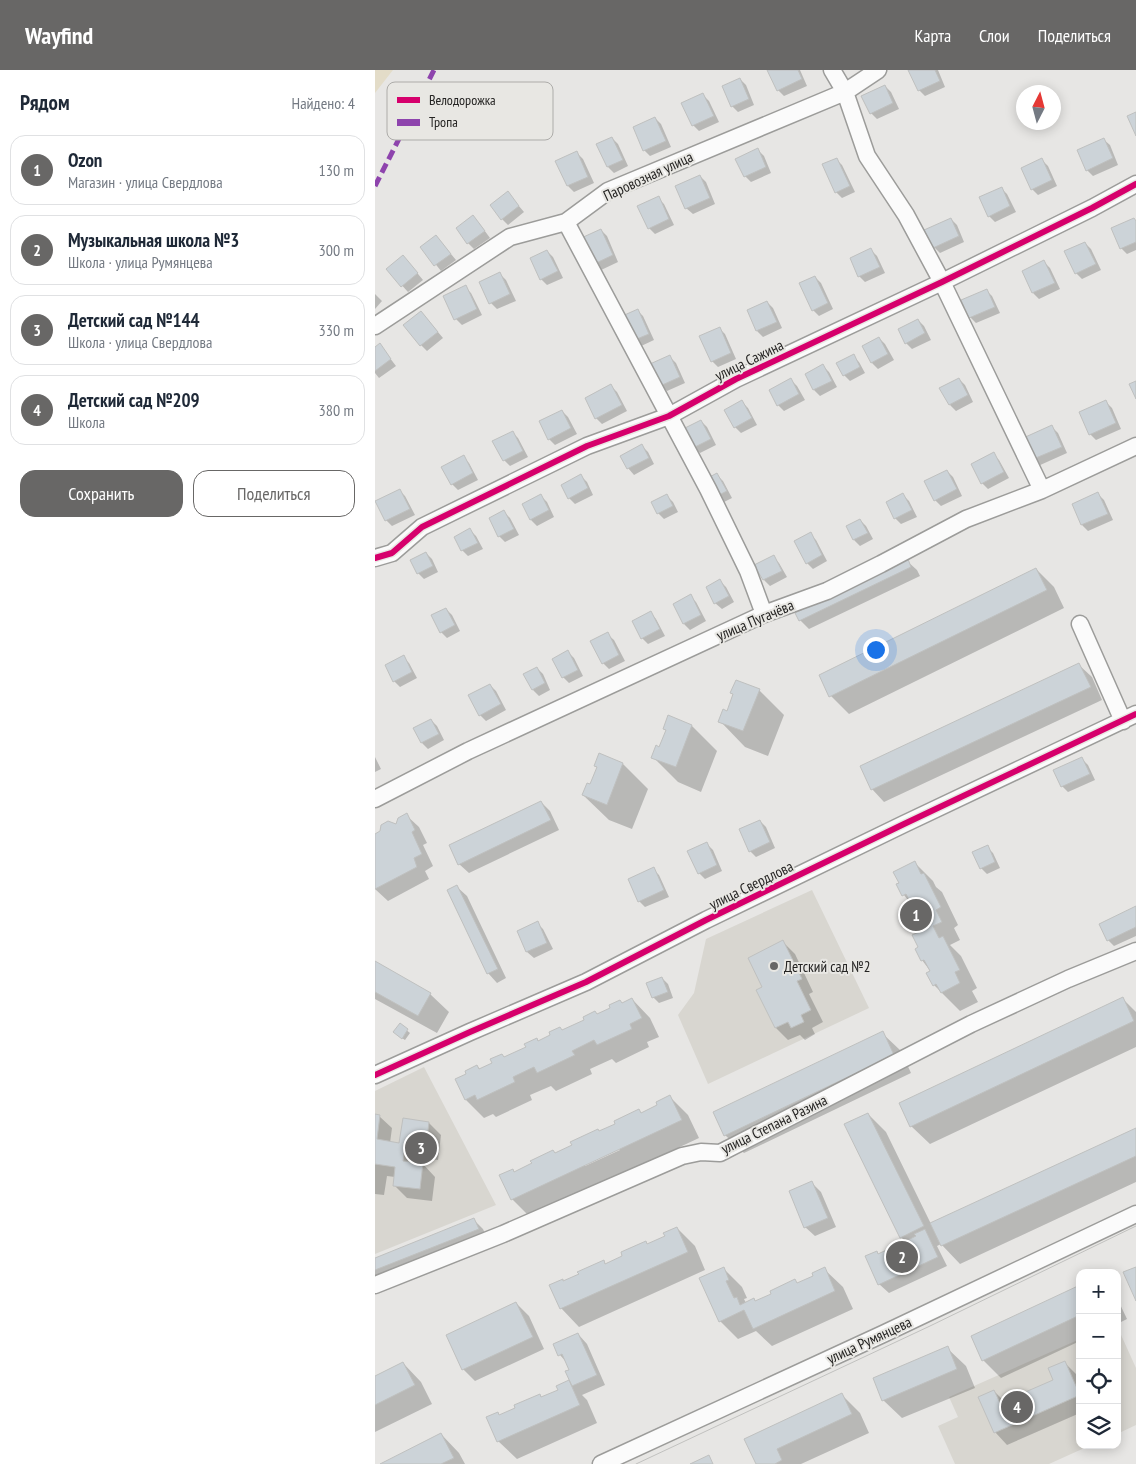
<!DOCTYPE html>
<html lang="ru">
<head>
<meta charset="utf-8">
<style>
  body { margin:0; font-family:"PT Sans Narrow",sans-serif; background:#f2f2f3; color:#1f2937 }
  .controls { position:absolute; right:15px; bottom:15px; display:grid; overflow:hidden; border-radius:10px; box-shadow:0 2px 12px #0003 }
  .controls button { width:45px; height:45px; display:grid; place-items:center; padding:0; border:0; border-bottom:1px solid #e0e1e3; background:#fff; color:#1f2937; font:25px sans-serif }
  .compass { position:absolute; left:641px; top:15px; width:45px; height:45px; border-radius:50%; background:#fff; box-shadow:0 2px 12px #0003; rotate:6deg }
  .you { position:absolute; left:500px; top:579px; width:18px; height:18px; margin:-12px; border:4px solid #fff; border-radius:50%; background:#1a73e8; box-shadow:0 0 0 8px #1a73e833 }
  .badge { display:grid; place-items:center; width:32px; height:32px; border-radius:50%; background:#686766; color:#fff; font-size:16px; font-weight:700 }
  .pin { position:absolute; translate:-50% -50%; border:2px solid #fff; box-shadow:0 1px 5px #0006 }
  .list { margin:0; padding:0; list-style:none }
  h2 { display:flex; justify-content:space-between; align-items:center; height:65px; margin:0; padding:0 20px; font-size:21px }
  h2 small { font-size:16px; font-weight:400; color:#747a83 }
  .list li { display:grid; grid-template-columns:32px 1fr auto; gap:15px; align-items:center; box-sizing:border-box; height:70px; margin:0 10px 10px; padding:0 10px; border:1px solid #e0e1e3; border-radius:15px }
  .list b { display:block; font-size:19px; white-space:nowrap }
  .list p { margin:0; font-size:16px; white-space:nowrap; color:#747a83 }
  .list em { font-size:16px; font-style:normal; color:#747a83 }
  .actions { display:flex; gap:10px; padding:15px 20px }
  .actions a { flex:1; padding:11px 0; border:1px solid #686766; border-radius:15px; text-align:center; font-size:18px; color:#686766 }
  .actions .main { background:#686766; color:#fff }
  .icon { flex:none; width:28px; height:28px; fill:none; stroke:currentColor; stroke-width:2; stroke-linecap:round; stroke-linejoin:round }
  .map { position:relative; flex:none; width:761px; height:1394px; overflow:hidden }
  header { display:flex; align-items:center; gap:30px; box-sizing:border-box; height:70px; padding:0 25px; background:#686766; color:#fff }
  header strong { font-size:24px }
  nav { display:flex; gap:28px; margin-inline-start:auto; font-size:18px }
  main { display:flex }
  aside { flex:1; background:#fff }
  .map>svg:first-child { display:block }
  .built { fill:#d8d6d0 }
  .green { fill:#e3dcc8 }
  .shadow { fill:#0003; fill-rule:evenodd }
  .building { fill:#ccd3d8; stroke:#bfc0bf }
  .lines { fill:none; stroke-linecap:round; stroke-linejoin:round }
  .minor-casing { stroke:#9c9c9a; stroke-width:19 }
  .minor { stroke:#fbfbfb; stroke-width:16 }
  .tram { stroke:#c1c1bf; stroke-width:1 }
  .quiet { stroke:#8e44ad; stroke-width:5; stroke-dasharray:10 5; stroke-linecap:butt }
  .cycleway-casing { stroke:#e8e7e3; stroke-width:9 }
  .cycleway { stroke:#d6006c; stroke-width:6 }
  .poi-dot { fill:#686766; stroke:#e8e7e3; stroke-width:2 }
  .labels { text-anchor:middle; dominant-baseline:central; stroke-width:4; stroke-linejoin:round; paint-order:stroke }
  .street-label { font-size:15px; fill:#242322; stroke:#e8e7e3 }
  .poi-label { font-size:15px; fill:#242322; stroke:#e8e7e3; text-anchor:start }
  .key { fill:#e8e7e3; stroke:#adaca9; stroke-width:1 }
  .key-label { font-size:14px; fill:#242322 }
</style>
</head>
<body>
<header>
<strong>Wayfind</strong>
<nav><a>Карта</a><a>Слои</a><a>Поделиться</a></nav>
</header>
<main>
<aside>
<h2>Рядом<small>Найдено: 4</small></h2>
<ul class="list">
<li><span class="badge">1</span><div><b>Ozon</b><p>Магазин · улица Свердлова</p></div><em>130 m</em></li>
<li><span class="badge">2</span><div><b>Музыкальная школа №3</b><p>Школа · улица Румянцева</p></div><em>300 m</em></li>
<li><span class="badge">3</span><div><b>Детский сад №144</b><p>Школа · улица Свердлова</p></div><em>330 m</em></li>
<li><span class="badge">4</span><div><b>Детский сад №209</b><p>Школа</p></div><em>380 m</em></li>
</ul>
<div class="actions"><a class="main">Сохранить</a><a>Поделиться</a></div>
</aside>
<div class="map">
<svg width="761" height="1394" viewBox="0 0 761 1394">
  <rect width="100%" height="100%" fill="#e7e6e4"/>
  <path class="built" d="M437 820 494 938 333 1014 303 945 319 923 331 869Z
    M49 997 121 1135 0 1184V1021Z
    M742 1256 761 1298V1355L742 1364Z
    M705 1269V1375H716L674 1394H580L563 1356 583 1347 574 1327Z"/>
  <path class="green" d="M0 0H18L0 23Z"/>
  <path class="shadow" d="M394 0H425L432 16 409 26 403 20Z
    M535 0H563L570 17 550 26 544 20Z
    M365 9 371 15 379 35 363 42 357 36Z
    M510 16 516 22 524 39 502 49 496 43Z
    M328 25 334 31 344 52 324 61 318 55Z
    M280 48 286 54 296 77 275 86 269 80Z
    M237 68 243 74 253 96 239 103 233 97Z
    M728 69 735 75 743 95 718 106 712 100Z
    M383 80 389 86 396 103 376 112 370 106Z
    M202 83 208 89 219 113 199 122 193 116Z
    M461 89 467 95 480 122 467 128 461 122Z
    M667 90 673 96 682 116 663 125 657 119Z
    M325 106 331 112 340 134 318 144 311 138Z
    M626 118 632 124 641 142 620 152 614 146Z
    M133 123 149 142 133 155 127 149Z
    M283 128 289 134 299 155 280 164 274 158Z
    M576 149 582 155 589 172 565 183 559 177Z
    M761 151V180L752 184 746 178Z
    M104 153 115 168 99 179 93 173Z
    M226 160 232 166 243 192 224 201 218 194Z
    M61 166 81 190 66 201 47 177Z
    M710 173 716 179 726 200 707 209 701 203Z
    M496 180 502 186 510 203 490 212 484 206Z
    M172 181 178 187 188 208 172 215 166 209Z
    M669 192 675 198 685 219 664 229 658 223Z
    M34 193 48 210 33 222 13 200Z
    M125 204 131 210 141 231 122 239 116 233Z
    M440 207 446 213 458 239 444 246 438 240Z
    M90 217 96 223 107 245 87 255 81 249Z
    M611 220 617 226 625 243 601 253 595 247Z
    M0 224 7 231 0 239Z
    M392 232 398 238 407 258 388 267 382 261 373 241Z
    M262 240 268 246 279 270 264 277 258 271Z
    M52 249 68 268 52 281 46 275Z
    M543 250 549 256 556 270 537 279 531 273Z
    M344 258 350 264 361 289 343 297 337 291Z
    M504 268 510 274 519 290 503 299 497 293 489 276Z
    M5 275 21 296 4 308 0 303V278Z
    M478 286 484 292 490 303 475 311 469 305Z
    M295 287 301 293 310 313 292 321 286 315Z
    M448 296 454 302 462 317 445 326 439 320 431 304Z
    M584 309 590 315 598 332 581 341 575 335Z
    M416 310 422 316 430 330 409 341 403 335Z
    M236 316 242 322 252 341 227 354 221 348Z
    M367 332 373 338 382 355 366 363 360 357Z
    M731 332 737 338 746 359 721 370 715 364Z
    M187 341 193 347 202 364 180 375 174 369Z
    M326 351 332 357 341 375 325 383 319 377Z
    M677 357 683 363 692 383 663 396 657 390Z
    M137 362 143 368 153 387 135 396 129 390Z
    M267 376 273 382 279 394 259 405 253 398 247 386Z
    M618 384 624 390 634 408 613 419 607 413Z
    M88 387 94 393 103 410 83 420 77 414Z
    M572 401 578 407 587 426 566 436 560 430Z
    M342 405 348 411 357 428 345 434Z
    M206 406 212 412 218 425 200 434 194 428Z
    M24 420 30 426 40 445 17 456 11 450 2 431Z
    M723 424 729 430 738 450 713 461 707 455 698 435Z
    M528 425 534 431 542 447 526 454 520 448Z
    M166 426 172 432 179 447 162 456 156 450 148 435Z
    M292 426 298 432 303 442 289 449 283 443Z
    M129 442 135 448 144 465 130 472 124 466Z
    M485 450 491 456 498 469 485 476 479 470 473 457Z
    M95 460 101 466 108 479 93 486 87 480Z
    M435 464 441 470 452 491 438 499 432 493Z
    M51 483 57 489 63 502 49 509 43 503Z
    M398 487 404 493 412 507 395 516 389 510Z
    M532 491 542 500 545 506 434 559 425 550Z
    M661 499 679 517 689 538 474 644 456 626Z
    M345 511 351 517 359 532 347 539 340 533Z
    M315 526 321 532 331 551 315 560 309 554 299 534Z
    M71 539 77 545 85 561 72 568 66 562Z
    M275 542 281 549 290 566 273 574 267 568Z
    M232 564 239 570 250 591 234 599 228 593Z
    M193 582 199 588 208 606 194 613 188 607Z
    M28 587 34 593 42 608 25 617 19 611Z
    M704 595 717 607 727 630 509 732 497 719Z
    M162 598 168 604 175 620 164 626 158 620 150 604Z
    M115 615 121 621 131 640 111 651 105 645Z
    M384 620 409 645 393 686 370 677 345 651 352 642Z
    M294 647 317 656 342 681 326 722 303 712 278 687 285 678 292 661Z
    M56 650 62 656 69 670 53 679 47 673 40 659Z
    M225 685 248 694 273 719 257 759 234 750 208 725 216 716 223 698 220 696Z
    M0 687 6 699 0 702Z
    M707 689 713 695 720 710 693 722 687 716Z
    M166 732 175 741 184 760 94 803 84 794Z
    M31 745 44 757 52 773 48 775 58 796 50 801 54 809 13 831 0 819V766L21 755Z
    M385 751 391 757 400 778 381 787 375 781Z
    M332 774 338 780 347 801 330 809 324 803Z
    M612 777 618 783 625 798 612 804 606 798Z
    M540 793 558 811 561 817 567 822 583 855 579 858 585 870 575 875 586 886 602 918 597 921 603 932 585 941 559 915 556 902 547 890 545 878 546 862 539 838 529 825 523 814Z
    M278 799 284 805 294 827 270 837 264 831Z
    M82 817 92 826 131 908 122 913 113 903Z
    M761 838V866L739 876 733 870Z
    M162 853 168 859 178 879 159 888 152 882 143 861Z
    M408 872 420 884 438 922 434 924 448 952 437 958 440 964 430 970 425 965 413 970 401 958 389 918Z
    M0 893 55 924 74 942 62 963 0 929Z
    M287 908 293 914 298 928 284 933 278 927Z
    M747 928 761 942V977L555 1074 536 1056Z
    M257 929 275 948 284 967 272 972 274 977 241 993 237 989 215 999 217 1004 181 1021 176 1016 155 1025 157 1030 121 1047 118 1044 109 1048 91 1030 93 1005 102 996 105 999 152 977 162 969 164 972Z
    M25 955 35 963 30 970 22 965Z
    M507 963 526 981 536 1003 369 1083 350 1065Z
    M295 1027 313 1045 324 1068 155 1147 137 1129 158 1094 178 1081 181 1084 242 1054 264 1041 267 1044 284 1036ZM243 1078 245 1080 210 1096 209 1094Z
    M493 1044 511 1062 556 1154 761 1059V1112L585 1194 566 1174 562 1176 572 1196 514 1223 504 1214V1185L531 1172 526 1167Z
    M0 1045 4 1046 17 1058 15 1073 26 1074 54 1053 66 1065 63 1090 43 1087 42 1094H48L60 1107 57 1131 32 1128 19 1115 20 1107 12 1106 9 1125 0 1124Z
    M437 1113 446 1122 461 1157 440 1166 430 1157Z
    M99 1150 108 1159 112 1168 0 1213V1189Z
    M302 1158 320 1176 330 1200 204 1257 186 1238 189 1212 228 1192 231 1195 291 1167Z
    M348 1198 367 1217 372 1228 369 1229 371 1233 381 1232 398 1224 420 1211 423 1214 440 1206 449 1199 468 1217 478 1239 397 1276 381 1261 363 1269 345 1251Z
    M705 1217V1271L626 1308 608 1290Z
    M742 1228 752 1249 742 1254Z
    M141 1233 154 1246 169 1279 100 1311 88 1299Z
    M203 1264 212 1274 230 1315 207 1325 212 1330 222 1353 142 1389 123 1371 125 1346 165 1325 167 1328 184 1321 183 1317 196 1311V1300L192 1293 185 1285Z
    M572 1278 591 1296 600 1318 527 1348 508 1330Z
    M689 1292 702 1305 705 1311V1343L632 1375 620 1362 619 1321 630 1332 680 1311Z
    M28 1293 46 1312 57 1334 0 1362V1307Z
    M467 1325 485 1343 494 1363 426 1394H383Z
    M66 1364 84 1383 90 1394H8Z"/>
  <path class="building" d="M392 0H423L427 9 402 21Z
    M533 0H560L565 11 543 21Z
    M365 8 374 29 356 37 347 16Z
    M510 15 518 33 495 44 486 26Z
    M328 23 339 46 317 56 306 33Z
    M761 42V66L752 46Z
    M280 47 291 71 268 81 258 57Z
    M237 67 248 90 232 97 221 74Z
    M729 68 738 88 711 101 702 80Z
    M383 78 391 97 369 107 360 89Z
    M202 81 213 107 192 116 180 91Z
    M462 88 475 116 460 123 447 94Z
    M667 88 677 110 656 120 646 98Z
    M325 105 335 128 310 139 300 116Z
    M627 117 635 136 613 147 604 127Z
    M133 121 144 136 126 150 115 135Z
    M284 126 294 149 273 159 262 136Z
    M98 145 110 161 92 174 81 158Z
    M576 148 584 166 558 178 549 160Z
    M759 148 761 151V172L745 179 736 158Z
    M226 159 238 185 217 195 204 169Z
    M61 165 76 184 59 196 45 177Z
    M710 172 721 194 700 204 689 181Z
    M496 178 505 197 483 207 475 188Z
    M172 180 183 201 165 210 155 188Z
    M28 185 43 203 26 217 11 199Z
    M669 190 680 213 657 223 647 201Z
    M125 202 135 224 114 234 104 212Z
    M440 206 453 233 437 241 424 213Z
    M91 215 102 239 79 250 68 226Z
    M612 219 620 237 594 248 586 230Z
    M392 231 402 252 381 261 372 240Z
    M263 239 274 264 257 271 245 247Z
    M46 241 63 262 45 276 28 255Z
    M543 249 550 263 530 274 523 259Z
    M345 257 356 283 336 292 324 266Z
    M504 267 513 284 496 293 487 276Z
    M5 273 16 289 0 301V277Z
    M479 284 485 297 468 306 461 293Z
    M295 285 305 307 285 316 275 294Z
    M448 294 457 311 438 320 430 304Z
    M416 308 424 324 402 336 394 320Z
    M584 308 593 325 574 335 564 318Z
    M761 311V329L754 314Z
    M236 314 247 335 220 349 210 328Z
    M367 330 377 348 359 358 349 340Z
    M731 330 741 353 714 365 704 342Z
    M187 340 196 358 173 370 164 351Z
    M326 350 336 369 318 378 308 359Z
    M677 355 687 377 656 390 646 369Z
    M138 361 148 381 128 391 117 371Z
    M267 374 274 388 252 399 245 386Z
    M619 382 629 402 606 414 596 394Z
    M89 385 98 403 76 415 66 397Z
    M572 400 582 419 559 431 549 411Z
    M342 403 352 421 338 428 329 410Z
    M206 404 213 418 193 429 186 415Z
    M25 419 35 439 10 451 0 431Z
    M723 422 733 444 706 455 697 434Z
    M528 423 537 440 519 449 511 432Z
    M166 424 174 440 155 450 147 434Z
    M292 424 298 436 282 444 276 432Z
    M129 440 139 459 123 467 114 448Z
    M485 449 493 463 478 470 471 456Z
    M95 458 103 473 86 481 79 467Z
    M436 462 447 485 431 494 419 471Z
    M51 482 58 496 42 504 35 490Z
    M399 485 407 501 388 510 379 495Z
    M533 489 536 497 424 551 420 543Z
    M661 498 672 520 454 627 444 605Z
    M345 509 354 526 339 534 331 517Z
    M316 524 326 545 308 554 298 534Z
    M71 538 80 555 65 563 56 545Z
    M276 541 285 559 266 569 257 551Z
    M233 562 244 585 227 594 215 571Z
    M193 580 203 600 187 608 177 589Z
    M29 585 37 602 18 612 10 595Z
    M704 593 716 617 496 720 485 696Z
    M162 597 170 613 157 620 148 604Z
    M361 610 385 619 368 661 343 652 348 639 352 641 358 624 355 623Z
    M115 614 126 634 104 646 93 625Z
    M293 645 317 655 301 697 276 688 281 675 284 677 291 660 288 659Z
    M56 649 64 664 46 673 38 658Z
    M224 683 248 693 232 735 207 725 212 713 215 714 222 697 219 696Z
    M707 687 715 704 686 717 678 700Z
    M166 731 176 750 83 795 74 775Z
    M32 743 40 760 37 762 47 784 39 788 42 797 0 819V764L5 761 6 755 13 751 21 754 23 748Z
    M385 750 395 772 374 782 364 759Z
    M332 772 342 795 323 804 312 781Z
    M613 775 620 792 605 799 597 782Z
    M540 791 546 804 549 803 566 837 561 840 567 852 558 856 564 868 568 866 585 900 580 902 585 913 566 923 561 914 558 916 551 903 555 901 549 890 546 891 540 879 543 877 537 865 544 862 533 840 538 837 531 824 527 826 521 814 524 813 518 802Z
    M279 797 289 820 263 832 253 809Z
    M82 815 123 899 112 904 72 820Z
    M761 836V857L732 871 724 854Z
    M163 851 172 873 151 882 142 861Z
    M408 870 427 909 422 911 436 940 426 945 429 952 416 958 413 952 400 958 381 920 387 917 373 888Z
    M0 891 56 923 43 946 0 922Z
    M287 907 293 922 277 928 271 913Z
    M748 927 759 951 535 1057 524 1033Z
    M257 928 267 948 255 954 257 959 222 975 219 970 197 981 200 985 162 1003 159 997 138 1007 140 1012 102 1030 100 1025 90 1030 80 1009 91 1004 90 1001 102 995 104 999 117 993 115 989 127 984 129 987 151 977 149 974 162 968 163 971 175 965 174 962 185 957 187 960 209 950 208 947 220 941 222 944 235 938 234 935 245 930 247 933Z
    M25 953 33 959 27 969 18 962Z
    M508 961 519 985 349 1066 338 1042Z
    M295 1025 307 1050 136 1130 124 1105 138 1099 139 1102 157 1093 155 1091 178 1080 180 1083 197 1075 195 1072 223 1059 224 1061 240 1054 239 1051 264 1039 266 1043 282 1035 281 1032Z
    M493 1043 549 1156 525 1168 469 1054Z
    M0 1044 5 1045 2 1069 24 1073 28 1048 54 1052 51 1078 30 1075 28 1091 48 1093 45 1119 18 1116 20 1097 0 1094Z
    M761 1058V1086L566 1176 555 1153Z
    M437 1111 453 1148 429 1158 414 1121Z
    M99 1148 104 1159 0 1200V1188Z
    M302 1157 313 1182 185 1239 174 1215 188 1209V1211L204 1204 202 1202 229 1190 230 1194 247 1186 246 1182 271 1171 272 1174 290 1166 288 1163Z
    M550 1159 563 1187 503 1215 490 1186 502 1181 503 1184 541 1166 539 1164Z
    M349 1197 354 1210 351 1211 359 1228 362 1227 365 1235 379 1228 380 1231 396 1224 395 1221 420 1209 422 1213 438 1206 437 1203 450 1197 460 1221 378 1259 369 1240 344 1252 324 1208Z
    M761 1197V1231L748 1202Z
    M705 1215V1245L607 1291 596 1266Z
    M141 1232 158 1267 87 1300 71 1265Z
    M203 1263 222 1305 197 1316 190 1301 194 1300 187 1284 183 1286 178 1274Z
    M573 1276 582 1299 507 1331 498 1308Z
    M690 1291 705 1325 619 1363 603 1327 619 1320 625 1333 678 1310 673 1298Z
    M28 1292 40 1315 0 1335V1306Z
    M194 1310 205 1335 122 1372 111 1347 123 1342 124 1345 140 1338 139 1335 165 1324 166 1327 183 1320 181 1316Z
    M467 1323 477 1344 402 1379 407 1390 400 1394H381L369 1369Z
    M66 1363 79 1388 66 1394H5Z
    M334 1385 338 1394H315Z"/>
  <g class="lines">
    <g class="minor-casing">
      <path id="minor" d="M457 0 470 22 492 86 531 145 567 212 667 420
        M191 152 333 419 373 501 389 544
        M0 256 135 167 191 152 233 121 470 22 503 0
        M0 488 17 483 47 457 212 376 294 346 361 309 567 212 717 138 761 114
        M705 554 748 651
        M0 729 93 681 389 544 452 521 506 494 591 449 667 420 761 376
        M0 1005 95 962 211 912 331 850 529 754 761 644
        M0 1215 128 1164 307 1086 326 1082 345 1083 596 954 693 909 761 881
        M226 1394 508 1264 761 1144"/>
    </g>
    <use href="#minor" class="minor"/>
    <path class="tram" d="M261 1394 555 1256 761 1156"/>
    <path class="quiet" d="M0 116 59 0"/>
    <g class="cycleway-casing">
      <path id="cycleway" d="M0 488 17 483 47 457 212 376 294 346 361 309 567 212 717 138 761 114
        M0 1005 95 962 211 912 331 850 529 754 761 644"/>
    </g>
    <use href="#cycleway" class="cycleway"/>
  </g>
  <circle class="poi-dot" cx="399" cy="896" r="5"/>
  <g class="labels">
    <g class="street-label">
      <text transform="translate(273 106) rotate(-25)">Паровозная улица</text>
      <text transform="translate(374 290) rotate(-26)">улица Сажина</text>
      <text transform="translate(380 550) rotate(-23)">улица Пугачёва</text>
      <text transform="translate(376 815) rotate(-26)">улица Свердлова</text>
      <text transform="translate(399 1054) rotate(-26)">улица Степана Разина</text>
      <text transform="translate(494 1270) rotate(-25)">улица Румянцева</text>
    </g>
    <g class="poi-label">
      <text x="409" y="896">Детский сад №2</text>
    </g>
  </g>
  <rect x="12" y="12" width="166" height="58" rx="8" class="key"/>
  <rect x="22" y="27" width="23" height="6" fill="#d6006c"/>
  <rect x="22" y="49" width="23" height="7" fill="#8e44ad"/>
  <g class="key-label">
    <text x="54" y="35">Велодорожка</text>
    <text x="54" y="57">Тропа</text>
  </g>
</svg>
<div class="controls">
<button>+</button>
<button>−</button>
<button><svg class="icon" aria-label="locate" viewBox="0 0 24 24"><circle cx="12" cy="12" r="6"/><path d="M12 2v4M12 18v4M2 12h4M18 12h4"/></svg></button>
<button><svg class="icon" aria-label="layers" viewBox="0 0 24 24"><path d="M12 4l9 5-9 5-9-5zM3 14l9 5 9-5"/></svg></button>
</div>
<svg class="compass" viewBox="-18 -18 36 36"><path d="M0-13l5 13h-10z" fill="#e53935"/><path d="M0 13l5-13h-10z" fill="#747a83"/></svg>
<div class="you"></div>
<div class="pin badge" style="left:541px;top:845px">1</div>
<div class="pin badge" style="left:527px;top:1187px">2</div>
<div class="pin badge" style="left:46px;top:1078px">3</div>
<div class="pin badge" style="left:642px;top:1337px">4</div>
</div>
</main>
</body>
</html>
